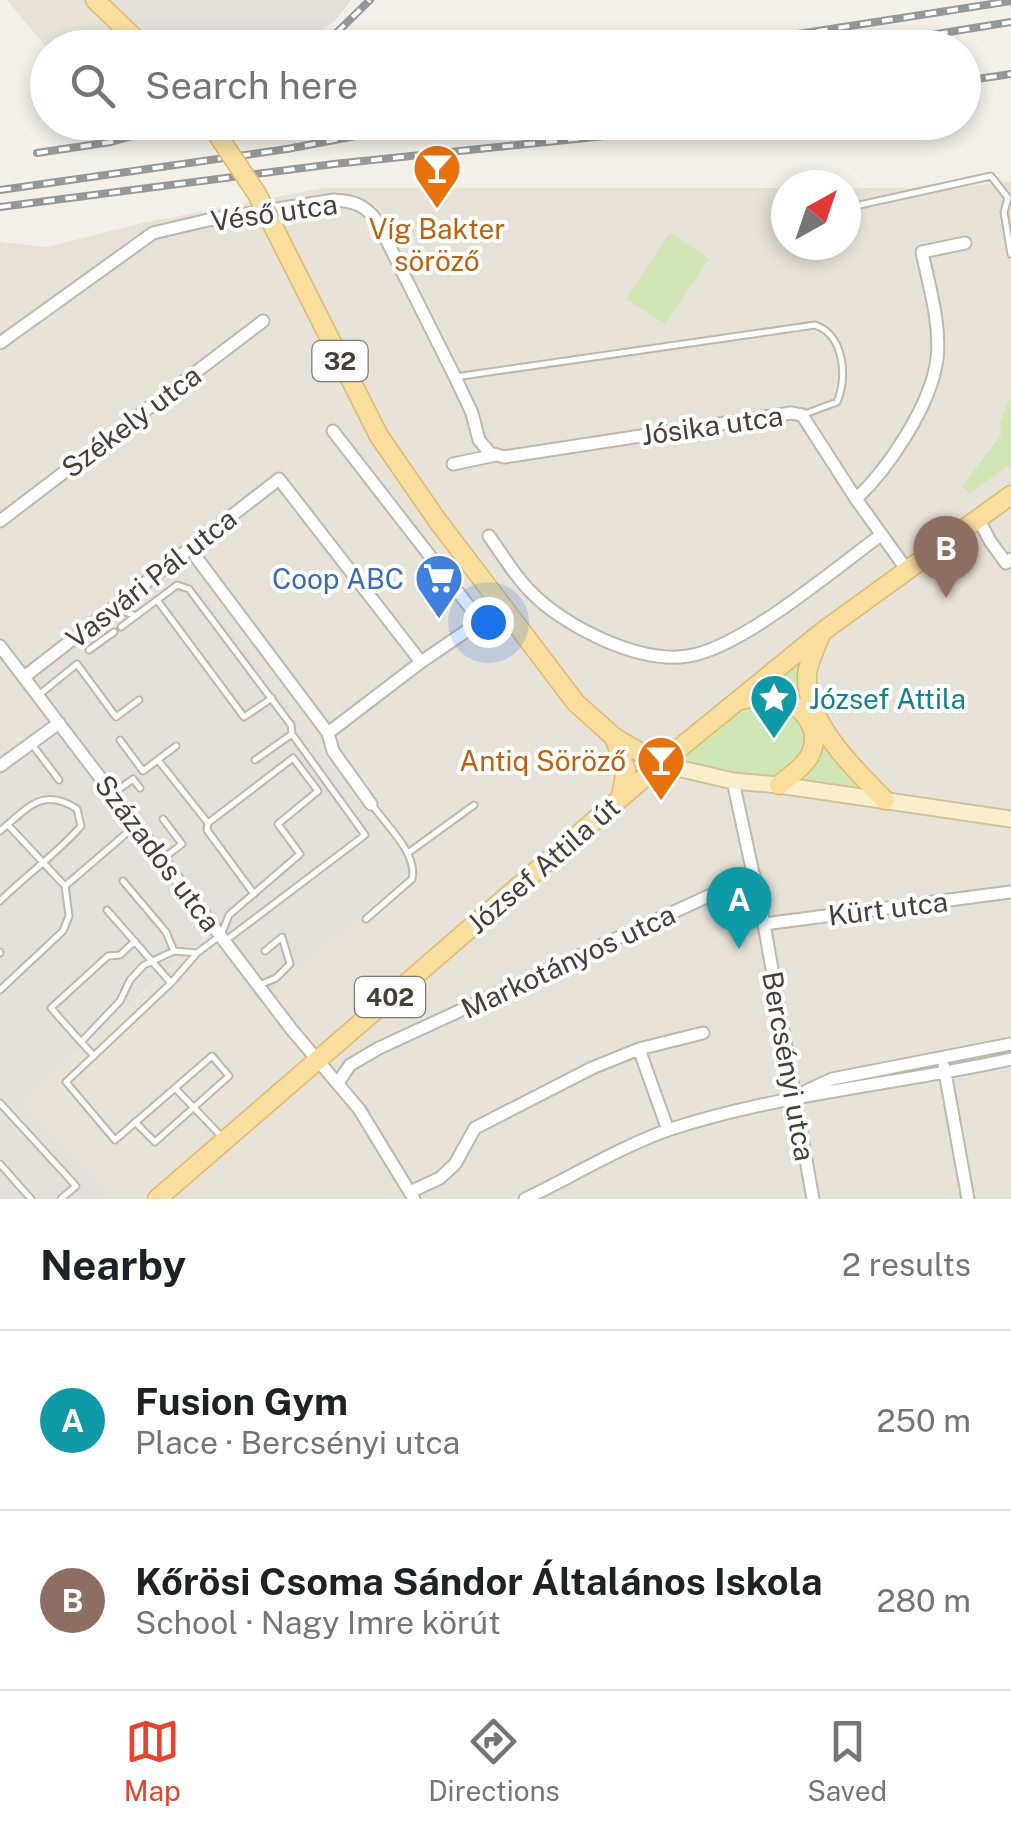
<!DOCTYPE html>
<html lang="en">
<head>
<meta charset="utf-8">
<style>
  body { margin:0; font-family:"Public Sans",sans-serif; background:#f6f6f6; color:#202124 }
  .compass { position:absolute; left:771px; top:170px; width:90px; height:90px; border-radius:50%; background:#fff; box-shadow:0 5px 15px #0003; rotate:40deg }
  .you { position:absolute; left:488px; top:622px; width:35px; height:35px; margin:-25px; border:8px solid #fff; border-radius:50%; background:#1a73e8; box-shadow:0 0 0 15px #1a73e833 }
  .badge { display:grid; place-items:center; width:65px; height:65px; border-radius:50%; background:#ed4026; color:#fff; font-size:32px; font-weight:700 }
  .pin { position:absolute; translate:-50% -82px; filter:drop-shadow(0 2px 5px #0008) }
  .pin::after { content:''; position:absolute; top:52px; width:35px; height:30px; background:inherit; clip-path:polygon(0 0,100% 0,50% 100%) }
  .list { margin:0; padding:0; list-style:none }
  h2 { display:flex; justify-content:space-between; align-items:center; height:130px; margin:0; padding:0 40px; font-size:42px }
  h2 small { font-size:32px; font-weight:400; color:#757577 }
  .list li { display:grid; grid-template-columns:65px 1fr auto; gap:30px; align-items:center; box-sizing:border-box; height:180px; padding:0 40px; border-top:2px solid #e0e0e0 }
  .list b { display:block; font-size:38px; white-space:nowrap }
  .list p { margin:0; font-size:32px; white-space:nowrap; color:#757577 }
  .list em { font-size:32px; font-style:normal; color:#757577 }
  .icon { flex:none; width:55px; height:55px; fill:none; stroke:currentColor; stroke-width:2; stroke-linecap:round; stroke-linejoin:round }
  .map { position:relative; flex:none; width:1011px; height:1199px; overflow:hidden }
  .search { position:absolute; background:#fff; box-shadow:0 5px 15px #0003; left:30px; right:30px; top:30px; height:110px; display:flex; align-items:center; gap:25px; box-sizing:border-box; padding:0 35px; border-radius:55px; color:#757577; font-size:38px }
  .sheet { height:490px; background:#fff }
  nav { display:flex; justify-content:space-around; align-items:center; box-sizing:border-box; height:140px; border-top:2px solid #e0e0e0; background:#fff; font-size:28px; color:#757577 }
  nav a { display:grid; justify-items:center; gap:5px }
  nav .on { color:#ed4026 }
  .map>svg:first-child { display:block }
  .residential { fill:#e7e2d7 }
  .industrial { fill:#e3dfda }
  .green { fill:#d0e5b4 }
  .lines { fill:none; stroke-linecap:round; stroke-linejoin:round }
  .lane-casing { stroke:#beb7ac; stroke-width:9 }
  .street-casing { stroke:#beb7ac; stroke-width:15 }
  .secondary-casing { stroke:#d0c29b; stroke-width:19 }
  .primary-casing { stroke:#ddb96d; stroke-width:21 }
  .lane { stroke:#fff; stroke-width:5 }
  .street { stroke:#fff; stroke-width:11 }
  .secondary { stroke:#fbefcb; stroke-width:15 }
  .primary { stroke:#f8dd9d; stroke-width:18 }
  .rail-casing { stroke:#979797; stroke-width:8 }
  .rail { stroke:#fff; stroke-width:4; stroke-dasharray:11; stroke-linecap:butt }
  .primary-bridge-casing { stroke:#ddb96d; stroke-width:21; stroke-linecap:butt }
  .primary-bridge { stroke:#f8dd9d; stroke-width:18 }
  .labels { text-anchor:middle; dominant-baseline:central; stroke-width:8; stroke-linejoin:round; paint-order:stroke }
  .shield { fill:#fff; stroke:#7e7974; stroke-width:2.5 }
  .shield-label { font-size:25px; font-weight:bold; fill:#474038 }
  .street-label { font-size:28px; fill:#474038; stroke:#fff }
  .food-label { font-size:28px; fill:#c56008; stroke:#fff }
  .shop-label { font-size:28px; fill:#366cbe; stroke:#fff; text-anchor:end }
  .culture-label { font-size:28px; fill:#0d838f; stroke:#fff; text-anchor:start }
</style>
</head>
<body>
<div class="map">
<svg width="1011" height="1199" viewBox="0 0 1011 1199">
  <rect width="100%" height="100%" fill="#f3f0e9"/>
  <path class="residential" d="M7 0H96L144 47 47 48Z
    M1011 181V1199H111L21 1101 209 935 258 1001 60 733 0 775V242L47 247 142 223 323 188H786V245H846V188H954Z"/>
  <path class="industrial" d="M96 0H351L335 21 296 48 144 47Z
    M180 563 410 872 258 1002 208 935 21 1101 111 1199H0V775L60 733 30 677Z"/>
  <path class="green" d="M670 232 709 259 665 324 626 299Z
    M1011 396V464L970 493 962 486 1001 435 1000 421Z
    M822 632 811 659 814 706 885 800 660 764Z"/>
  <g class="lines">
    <g class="lane-casing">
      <path id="lane" d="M1008 198 1004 212 1011 254
        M846 208 991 176 1008 198
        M455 377 815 325C844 335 848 377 837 402L805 414
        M157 600 244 717 272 698
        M115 608 136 616
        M121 627 177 585 189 589 291 725 292 734
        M89 650 114 632
        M40 694 77 664 116 717 139 700
        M120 740 143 771 176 746
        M31 743 59 780
        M158 760 208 823 207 830 254 894
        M115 792 133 779 140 788
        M163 819 182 844 165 857
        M0 831C27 809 42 786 77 809L81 826C59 852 25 876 0 901
        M408 853 474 805
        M123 881 166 932 174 951
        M65 886 135 826
        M107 910 171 983
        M366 919 412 879C418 854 387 826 373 806
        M225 941 365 835 292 734 255 760
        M0 952V953
        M262 984 276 978 290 964 282 937 265 951
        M0 990 63 931 69 916 65 886 8 825
        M81 1042 51 1008 108 956 120 955 135 941
        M94 1056 81 1042 120 1001 130 980 144 965 174 951 197 953
        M175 1088 221 1136
        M0 1103 76 1186 61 1199
        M135 1122 155 1142 229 1076 212 1056 115 1140 66 1082 171 983 197 953 221 935 229 915 300 854 278 824 318 791 293 758 208 823
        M0 1164 31 1199"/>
    </g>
    <g class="street-casing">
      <path id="street" d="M0 343 153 233 208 220 334 200C354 201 365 205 377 221L455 377 472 413 479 440 490 453 504 457 791 413 802 415 856 499 907 570
        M333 431 482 623
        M453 464 496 455
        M856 499C889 468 931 405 937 359 941 324 929 286 922 252L965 243
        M978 518 990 541 1006 563 1011 559
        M0 521 263 321
        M489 536C502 554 514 575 530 591 563 626 639 664 688 656 742 648 834 569 881 535
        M196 557 328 733 333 751 371 804
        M0 646 292 1030 359 1109 414 1199
        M24 677 279 479 421 662
        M328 733 421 662 503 606
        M0 766 59 723
        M733 781 764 924 813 1199
        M764 924 1011 892
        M639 1049 668 1130
        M944 1067 968 1199
        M338 1083 350 1065 379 1048 754 875
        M806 1091 832 1079 1011 1044
        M410 1192 440 1178 455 1164 475 1128 592 1068 639 1049 703 1033
        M525 1199C569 1178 626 1144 671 1129 782 1093 898 1084 1011 1059"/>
    </g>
    <g class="secondary-casing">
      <path id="secondary" d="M660 764 733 781 779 785 1011 819"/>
    </g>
    <g class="primary-casing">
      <path id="primary" d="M95 0 145 48
        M437 520 576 703 614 737 660 764
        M820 637C815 649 808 662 807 675 805 722 855 770 885 800
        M741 700C749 698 758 696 765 696 796 697 826 726 809 757 802 769 789 776 779 785
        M615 740 626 770 621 796
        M157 1199 660 764 822 632 1011 495"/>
    </g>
    <use href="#lane" class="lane"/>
    <use href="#street" class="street"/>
    <use href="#secondary" class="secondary"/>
    <use href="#primary" class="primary"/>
    <g class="rail-casing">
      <path id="rail" d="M321 48 370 0
        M708 48 1011 1
        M850 48 1011 22
        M964 81 1011 74
        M37 153 111 142 182 122
        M0 190 287 149 429 122
        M0 207 334 164 624 134 698 122"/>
    </g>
    <use href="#rail" class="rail"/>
    <g class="primary-bridge-casing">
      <path id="primary-bridge" d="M209 122 257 194 379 436 437 520"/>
    </g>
    <use href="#primary-bridge" class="primary-bridge"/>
  </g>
  <defs>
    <g id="bar-pin" transform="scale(2.5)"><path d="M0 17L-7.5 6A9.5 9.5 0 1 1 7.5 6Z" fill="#e8710a" stroke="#fff"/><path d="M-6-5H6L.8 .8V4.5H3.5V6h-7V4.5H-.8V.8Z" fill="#fff"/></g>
    <g id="supermarket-pin" transform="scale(2.5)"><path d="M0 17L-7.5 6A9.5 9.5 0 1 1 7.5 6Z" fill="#3f7fe0" stroke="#fff"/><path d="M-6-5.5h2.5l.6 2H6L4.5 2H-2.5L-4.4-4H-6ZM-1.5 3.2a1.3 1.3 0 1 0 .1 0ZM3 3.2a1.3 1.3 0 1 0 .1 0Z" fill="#fff"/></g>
    <g id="sight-pin" transform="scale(2.5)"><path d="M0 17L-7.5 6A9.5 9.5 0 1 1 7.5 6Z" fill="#0f9aa8" stroke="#fff"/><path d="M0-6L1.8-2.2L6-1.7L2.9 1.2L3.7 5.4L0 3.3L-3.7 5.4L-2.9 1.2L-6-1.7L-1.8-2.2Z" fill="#fff"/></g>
  </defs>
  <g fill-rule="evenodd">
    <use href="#bar-pin" x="437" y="168"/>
    <use href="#supermarket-pin" x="439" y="578"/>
    <use href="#sight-pin" x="774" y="698"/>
    <use href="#bar-pin" x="661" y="760"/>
  </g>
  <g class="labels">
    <g class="shield">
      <rect x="312.5" y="341" width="55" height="40" rx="8"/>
      <rect x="355" y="977" width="70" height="40" rx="8"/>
    </g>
    <g class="shield-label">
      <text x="340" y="361">32</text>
      <text x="390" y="997">402</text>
    </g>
    <g class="street-label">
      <text transform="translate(274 212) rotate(-8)">Véső utca</text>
      <text transform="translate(131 421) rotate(-37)">Székely utca</text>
      <text transform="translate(712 425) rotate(-8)">Jósika utca</text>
      <text transform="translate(151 578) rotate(-38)">Vasvári Pál utca</text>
      <text transform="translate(158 853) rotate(53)">Százados utca</text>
      <text transform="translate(543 865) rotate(-41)">József Attila út</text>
      <text transform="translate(888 908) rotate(-7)">Kürt utca</text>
      <text transform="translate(568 961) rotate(-25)">Markotányos utca</text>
      <text transform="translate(789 1066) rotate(80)">Bercsényi utca</text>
    </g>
    <g class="food-label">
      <text x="437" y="228">Víg Bakter<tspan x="437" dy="32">söröző</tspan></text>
      <text x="626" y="760" text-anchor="end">Antiq Söröző</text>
    </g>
    <g class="shop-label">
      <text x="404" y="578">Coop ABC</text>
    </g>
    <g class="culture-label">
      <text x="809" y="698">József Attila</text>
    </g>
  </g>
</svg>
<svg class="compass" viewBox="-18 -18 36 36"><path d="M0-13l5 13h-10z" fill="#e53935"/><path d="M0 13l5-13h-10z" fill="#757577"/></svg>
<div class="you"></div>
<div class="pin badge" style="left:739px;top:949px;background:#0f9aa8">A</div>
<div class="pin badge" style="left:946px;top:598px;background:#8d6e63">B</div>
<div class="search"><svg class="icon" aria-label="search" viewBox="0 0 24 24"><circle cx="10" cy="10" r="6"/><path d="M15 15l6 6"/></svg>Search here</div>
</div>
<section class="sheet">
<h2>Nearby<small>2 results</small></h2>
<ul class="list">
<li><span class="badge" style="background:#0f9aa8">A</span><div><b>Fusion Gym</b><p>Place · Bercsényi utca</p></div><em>250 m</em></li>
<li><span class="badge" style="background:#8d6e63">B</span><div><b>Kőrösi Csoma Sándor Általános Iskola</b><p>School · Nagy Imre körút</p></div><em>280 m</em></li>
</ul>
</section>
<nav>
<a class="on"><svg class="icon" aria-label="map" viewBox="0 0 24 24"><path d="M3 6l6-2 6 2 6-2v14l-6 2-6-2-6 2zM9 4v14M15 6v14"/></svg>Map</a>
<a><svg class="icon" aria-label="directions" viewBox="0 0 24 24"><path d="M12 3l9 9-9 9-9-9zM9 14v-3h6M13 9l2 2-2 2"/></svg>Directions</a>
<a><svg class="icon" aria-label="saved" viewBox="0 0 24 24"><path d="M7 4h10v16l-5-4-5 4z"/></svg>Saved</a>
</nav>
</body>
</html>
